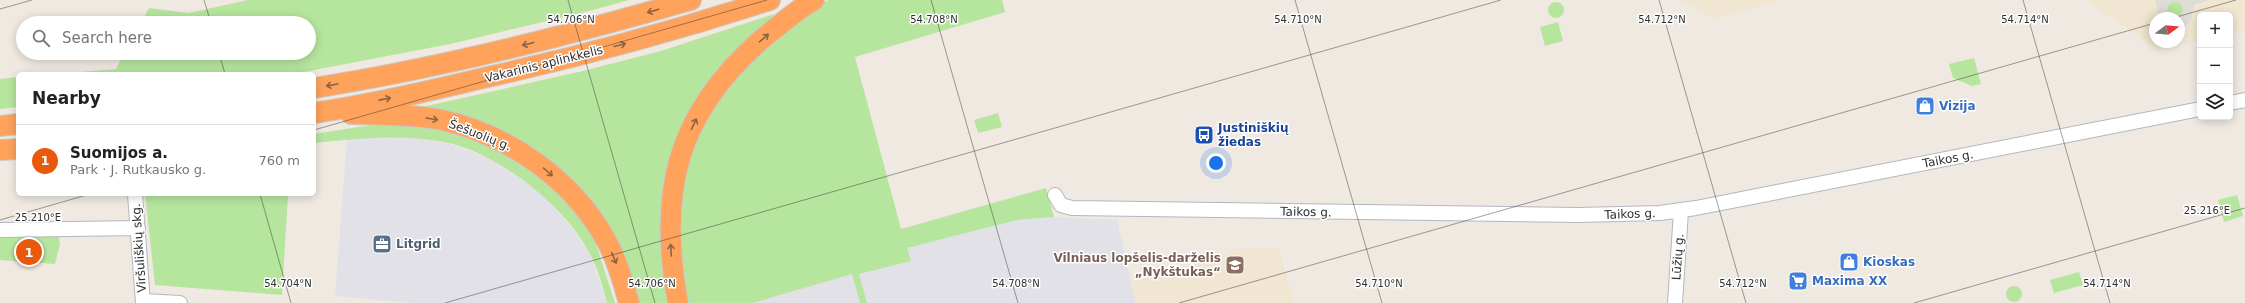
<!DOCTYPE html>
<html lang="en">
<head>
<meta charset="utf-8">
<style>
  body { margin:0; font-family:"DejaVu Sans",sans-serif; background:#f6f6f6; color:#222 }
  .controls { position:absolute; right:12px; top:12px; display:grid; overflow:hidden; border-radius:6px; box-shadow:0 2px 10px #0003 }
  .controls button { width:36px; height:36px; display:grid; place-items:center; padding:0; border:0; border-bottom:1px solid #e0e0e0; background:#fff; color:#222; font:20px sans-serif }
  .compass { position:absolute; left:2149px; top:12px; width:36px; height:36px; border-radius:50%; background:#fff; box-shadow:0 2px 10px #0003; rotate:74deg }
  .you { position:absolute; left:1216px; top:163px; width:14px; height:14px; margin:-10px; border:3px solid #fff; border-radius:50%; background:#1a73e8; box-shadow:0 0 0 6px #1a73e833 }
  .badge { display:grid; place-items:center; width:26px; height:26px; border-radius:50%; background:#ea580c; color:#fff; font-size:13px; font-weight:700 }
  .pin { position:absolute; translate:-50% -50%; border:2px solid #fff; box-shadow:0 1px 4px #0006 }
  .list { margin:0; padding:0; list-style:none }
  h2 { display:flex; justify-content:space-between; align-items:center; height:52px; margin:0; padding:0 16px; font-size:17px }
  h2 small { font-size:13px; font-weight:400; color:#767676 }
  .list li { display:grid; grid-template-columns:26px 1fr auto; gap:12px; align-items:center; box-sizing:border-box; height:72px; padding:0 16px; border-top:1px solid #e0e0e0 }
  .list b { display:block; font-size:15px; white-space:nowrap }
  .list p { margin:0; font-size:13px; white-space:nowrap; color:#767676 }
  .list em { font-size:13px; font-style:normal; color:#767676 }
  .icon { flex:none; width:22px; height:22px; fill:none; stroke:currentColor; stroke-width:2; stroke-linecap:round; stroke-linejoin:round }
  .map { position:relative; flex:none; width:2245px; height:303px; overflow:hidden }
  .search { position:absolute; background:#fff; box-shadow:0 2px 10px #0003; left:16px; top:16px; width:300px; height:44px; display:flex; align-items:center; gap:10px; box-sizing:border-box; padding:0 14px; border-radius:22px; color:#767676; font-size:15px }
  .panel { position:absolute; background:#fff; box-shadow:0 2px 10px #0003; left:16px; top:72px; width:300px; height:124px; border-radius:6px }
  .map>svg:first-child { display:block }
  .industrial { fill:#e3e1e8 }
  .education { fill:#f0e6d1; fill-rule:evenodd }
  .green { fill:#b6e59e }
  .plaza { fill:#dfdcd8 }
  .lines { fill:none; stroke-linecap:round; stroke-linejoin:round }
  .minor-casing { stroke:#b4b7c1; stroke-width:16 }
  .highway-casing { stroke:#c9c9c9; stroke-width:22 }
  .minor { stroke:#fff; stroke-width:14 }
  .highway { stroke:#ffa35c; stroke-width:20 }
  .oneway { stroke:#8c6343 }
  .ticks { fill:none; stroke:#2e2e2e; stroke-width:1; stroke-opacity:0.45 }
  .labels { text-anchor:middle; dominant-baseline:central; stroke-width:3; stroke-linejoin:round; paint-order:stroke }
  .street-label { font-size:12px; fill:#2e2e2e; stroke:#fff }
  .shop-label { font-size:12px; font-weight:bold; fill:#366cbe; stroke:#fff; text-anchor:start }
  .transit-label { font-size:12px; font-weight:bold; fill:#164399; stroke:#fff; text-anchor:start }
  .service-label { font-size:12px; font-weight:bold; fill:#4e5e75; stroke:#fff; text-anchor:start }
  .education-label { font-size:12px; font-weight:bold; fill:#785e54; stroke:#fff; text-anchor:end }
  .ticks-label { font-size:10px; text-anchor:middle; fill:#2e2e2e; stroke:#fff; stroke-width:3; stroke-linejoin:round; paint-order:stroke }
</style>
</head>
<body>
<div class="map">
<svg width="2245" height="303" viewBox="0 0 2245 303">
  <rect width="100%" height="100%" fill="#efe9e1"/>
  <path class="industrial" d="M366 137H407L446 143 495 160 544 196 572 228 590 253 607 303H412L335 296 347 139Z
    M1054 217 1117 220 1136 303H867L859 274 910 261 907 248 1017 220Z
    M852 273 860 303H753Z"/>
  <path class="education" d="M1680 0H1782L1715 19Z
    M2085 0H2245V30L2230 33V15H2200V40L2158 50ZM2155 18H2179V42H2155Z
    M1245 249H1279L1294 303H1136L1130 282Z"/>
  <path class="green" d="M248 0H629L593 10 450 44 293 74H56L116 69 124 53H309V23H141L149 8 189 13Z
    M829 0H1002L1005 12 855 57 901 229 1046 188 1054 217 1017 220 907 248 911 261 859 274 867 303H860L852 274 753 303H686L677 222 687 159 710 112 741 71 782 33 820 4Z
    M1548 10a8 8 0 1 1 16 0a8 8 0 1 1-16 0Z
    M2167 10a8 8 0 1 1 16 0a8 8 0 1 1-16 0Z
    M774 14 689 117 670 303H636L554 170 413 109 579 72 661 51Z
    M1558 22 1563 41 1545 46 1540 27Z
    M1974 58 1981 84 1972 86 1953 78 1949 64Z
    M18 77V107L0 109V79Z
    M998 113 1002 127 978 133 974 120Z
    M408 123 464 133 531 165 583 220 596 244 615 303H607C603 287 598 269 590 254 566 206 497 152 444 142 400 134 358 138 314 143V134L365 126Z
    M145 194H288L282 295 155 285Z
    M2237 195 2243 216 2224 222 2218 200Z
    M54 235 59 237 60 244 55 264 0 260V236Z
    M2079 272 2083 285 2054 293 2050 280Z
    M2006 294a8 8 0 1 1 16 0a8 8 0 1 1-16 0Z"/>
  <path class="plaza" d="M2155 0H2209L2194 5 2191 19 2188 24 2179 27V18H2176L2183 13 2182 5 2177 2H2172L2168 6 2167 11 2169 16 2174 18H2160Z"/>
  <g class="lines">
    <g class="minor-casing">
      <path id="minor" d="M2230 103 2245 100
        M135 194 143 303
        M1055 195 1061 205 1072 208 1578 215 1660 213 1696 208 2200 109
        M0 230 138 228
        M143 301 180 303
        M1675 303 1681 211"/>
    </g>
    <g class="highway-casing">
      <path id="highway" d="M314 88C441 68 567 36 691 0
        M314 113C374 104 433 90 492 76 586 55 678 30 770 0
        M351 114C381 115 412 114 442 120 509 135 572 179 606 240 617 260 623 282 629 303
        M0 126 18 124
        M0 150 18 149
        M678 303C658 194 675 115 761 40 778 26 795 11 814 0"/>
    </g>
    <use href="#minor" class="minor"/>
    <use href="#highway" class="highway"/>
  </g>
  <defs><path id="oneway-shaft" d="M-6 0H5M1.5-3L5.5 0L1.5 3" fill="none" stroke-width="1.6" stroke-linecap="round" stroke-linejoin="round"/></defs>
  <g class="oneway">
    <use href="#oneway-shaft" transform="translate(653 11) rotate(164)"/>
    <use href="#oneway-shaft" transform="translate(764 38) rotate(-41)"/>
    <use href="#oneway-shaft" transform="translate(528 44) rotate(166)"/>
    <use href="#oneway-shaft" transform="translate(620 45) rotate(-15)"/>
    <use href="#oneway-shaft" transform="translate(332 85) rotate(170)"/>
    <use href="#oneway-shaft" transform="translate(385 99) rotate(-11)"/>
    <use href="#oneway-shaft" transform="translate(432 119) rotate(9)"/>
    <use href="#oneway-shaft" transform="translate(694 124) rotate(-64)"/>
    <use href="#oneway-shaft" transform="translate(548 172) rotate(42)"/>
    <use href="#oneway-shaft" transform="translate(671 250) rotate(-93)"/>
    <use href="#oneway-shaft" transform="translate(614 258) rotate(67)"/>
  </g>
  <path class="ticks" d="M204 0 211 23M568 0 655 303M931 0 1018 303M1295 0 1382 303M1659 0 1746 303M2023 0 2110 303M0 9 32 0M2173 18 2236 0M219 53 225 74M314 130 767 0M260 194 291 303M0 220 90 194M445 303 1501 0M1179 303 2155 23M1914 303 2245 208"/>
  <defs>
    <g id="shop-square" transform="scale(1)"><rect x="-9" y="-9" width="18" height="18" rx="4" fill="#3f7fe0" stroke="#fff"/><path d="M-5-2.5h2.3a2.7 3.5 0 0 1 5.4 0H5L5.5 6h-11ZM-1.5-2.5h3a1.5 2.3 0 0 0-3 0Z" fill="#fff"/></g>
    <g id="bus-square" transform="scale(1)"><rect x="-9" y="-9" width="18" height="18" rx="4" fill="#1a4fb4" stroke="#fff"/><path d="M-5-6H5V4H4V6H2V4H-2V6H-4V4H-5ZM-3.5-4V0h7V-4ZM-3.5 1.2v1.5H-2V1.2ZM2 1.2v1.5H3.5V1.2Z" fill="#fff"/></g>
    <g id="office-square" transform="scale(1)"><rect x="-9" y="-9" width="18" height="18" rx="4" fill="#5c6f8a" stroke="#fff"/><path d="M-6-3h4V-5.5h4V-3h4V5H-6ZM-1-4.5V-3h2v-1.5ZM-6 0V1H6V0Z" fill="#fff"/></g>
    <g id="school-square" transform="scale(1)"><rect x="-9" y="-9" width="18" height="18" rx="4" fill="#8d6e63" stroke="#fff"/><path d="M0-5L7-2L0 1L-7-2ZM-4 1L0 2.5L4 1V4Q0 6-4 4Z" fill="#fff"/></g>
    <g id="supermarket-square" transform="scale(1)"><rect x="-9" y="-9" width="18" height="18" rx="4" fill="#3f7fe0" stroke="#fff"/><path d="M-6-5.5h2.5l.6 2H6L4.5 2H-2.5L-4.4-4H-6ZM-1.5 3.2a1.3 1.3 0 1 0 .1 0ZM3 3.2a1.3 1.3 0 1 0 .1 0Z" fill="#fff"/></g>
  </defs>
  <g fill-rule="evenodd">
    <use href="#shop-square" x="1925" y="106"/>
    <use href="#bus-square" x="1204" y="135"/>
    <use href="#office-square" x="382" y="244"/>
    <use href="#shop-square" x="1849" y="262"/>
    <use href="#school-square" x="1235" y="265"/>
    <use href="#supermarket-square" x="1798" y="281"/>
  </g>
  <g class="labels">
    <g class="street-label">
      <text transform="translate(544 64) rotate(-14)">Vakarinis aplinkkelis</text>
      <text transform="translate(480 135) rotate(21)">Šešuolių g.</text>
      <text transform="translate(1948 159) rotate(-11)">Taikos g.</text>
      <text transform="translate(1306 212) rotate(1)">Taikos g.</text>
      <text transform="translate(1630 214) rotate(-2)">Taikos g.</text>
      <text transform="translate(139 248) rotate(-94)">Viršuliškių skg.</text>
      <text transform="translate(1678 257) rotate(-86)">Lūžių g.</text>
    </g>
    <g class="shop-label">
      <text x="1939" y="106">Vizija</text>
      <text x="1863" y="262">Kioskas</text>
      <text x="1812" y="281">Maxima XX</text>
    </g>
    <g class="transit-label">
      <text x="1218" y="128">Justiniškių<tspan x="1218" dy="14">žiedas</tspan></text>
    </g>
    <g class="service-label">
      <text x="396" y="244">Litgrid</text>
    </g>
    <g class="education-label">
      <text x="1221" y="258">Vilniaus lopšelis-darželis<tspan x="1221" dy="14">„Nykštukas“</tspan></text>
    </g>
  </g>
  <g class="ticks-label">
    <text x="571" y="23">54.706°N</text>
    <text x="934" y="23">54.708°N</text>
    <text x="1298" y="23">54.710°N</text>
    <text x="1662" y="23">54.712°N</text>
    <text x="2025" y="23">54.714°N</text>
    <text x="2207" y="214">25.216°E</text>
    <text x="38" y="221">25.210°E</text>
    <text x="288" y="287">54.704°N</text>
    <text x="652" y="287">54.706°N</text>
    <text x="1016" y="287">54.708°N</text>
    <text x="1379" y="287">54.710°N</text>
    <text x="1743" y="287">54.712°N</text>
    <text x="2107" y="287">54.714°N</text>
  </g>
</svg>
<div class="controls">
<button>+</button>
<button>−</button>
<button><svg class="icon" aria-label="layers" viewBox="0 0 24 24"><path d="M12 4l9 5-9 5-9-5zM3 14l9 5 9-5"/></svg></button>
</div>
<svg class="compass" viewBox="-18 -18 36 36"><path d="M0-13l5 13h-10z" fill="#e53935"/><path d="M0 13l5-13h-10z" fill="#767676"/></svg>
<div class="you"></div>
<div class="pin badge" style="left:29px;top:252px">1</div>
<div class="search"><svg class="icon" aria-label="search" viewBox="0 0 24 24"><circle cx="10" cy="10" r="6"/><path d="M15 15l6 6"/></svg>Search here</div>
<section class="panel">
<h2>Nearby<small></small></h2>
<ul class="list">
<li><span class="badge">1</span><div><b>Suomijos a.</b><p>Park · J. Rutkausko g.</p></div><em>760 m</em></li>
</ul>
</section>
</div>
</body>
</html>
